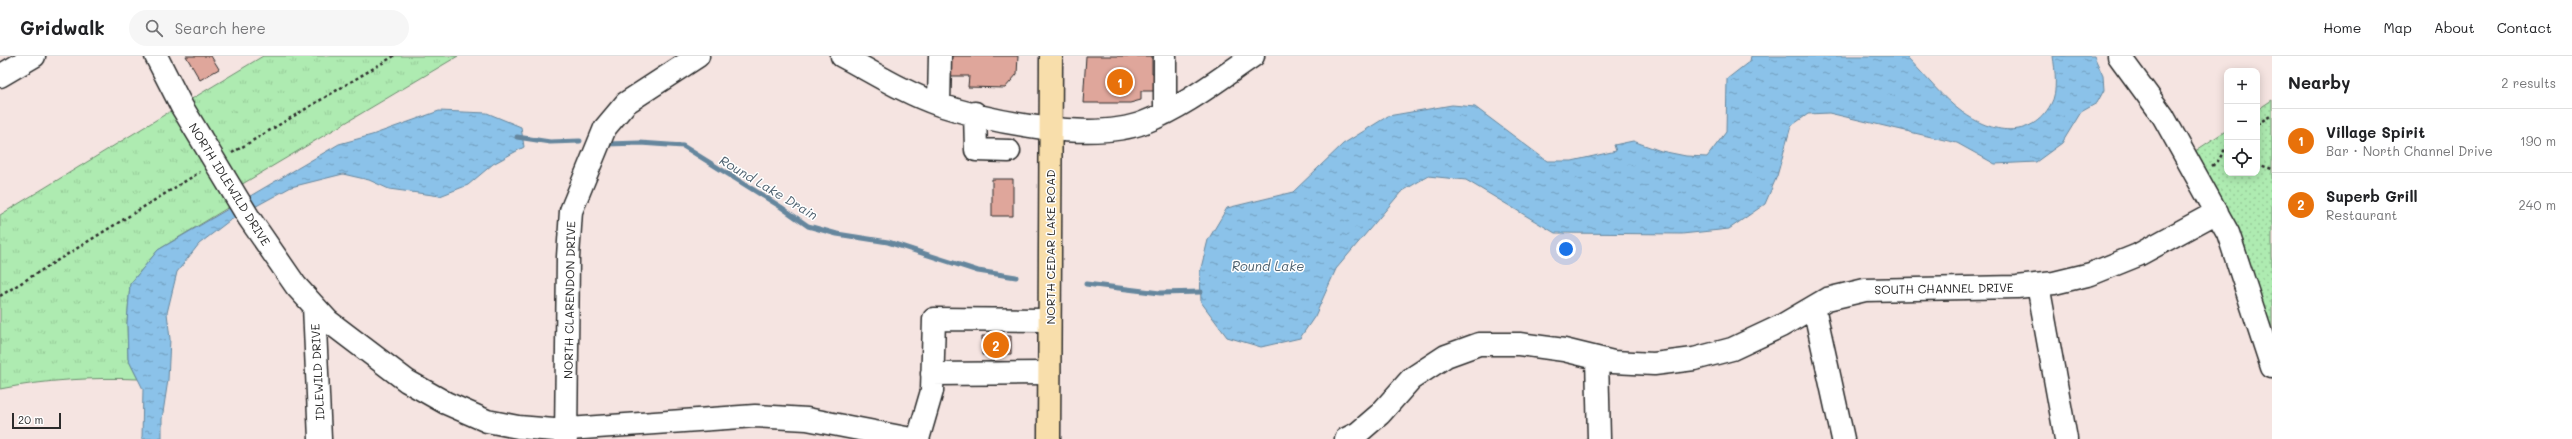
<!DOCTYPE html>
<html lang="en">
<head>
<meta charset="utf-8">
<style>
  body { margin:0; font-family:Mali,sans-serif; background:#f6f6f6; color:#202124 }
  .controls { position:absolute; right:12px; top:12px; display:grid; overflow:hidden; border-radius:8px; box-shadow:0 2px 10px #0003 }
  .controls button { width:36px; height:36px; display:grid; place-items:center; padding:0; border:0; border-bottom:1px solid #e0e0e0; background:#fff; color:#202124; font:20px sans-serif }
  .scale { position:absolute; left:12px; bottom:10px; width:49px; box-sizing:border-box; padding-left:4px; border:2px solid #2b2b2b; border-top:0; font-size:11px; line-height:14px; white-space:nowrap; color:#2b2b2b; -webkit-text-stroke:3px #fff; paint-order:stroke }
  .you { position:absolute; left:1566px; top:193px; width:14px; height:14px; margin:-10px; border:3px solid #fff; border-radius:50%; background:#1a73e8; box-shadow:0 0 0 6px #1a73e833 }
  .badge { display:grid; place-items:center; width:26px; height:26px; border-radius:50%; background:#d1495b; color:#fff; font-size:13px; font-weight:700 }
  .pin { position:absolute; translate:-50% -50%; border:2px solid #fff; box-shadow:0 1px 4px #0006 }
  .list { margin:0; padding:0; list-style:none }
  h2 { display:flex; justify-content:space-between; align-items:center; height:52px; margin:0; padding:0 16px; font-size:17px }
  h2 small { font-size:13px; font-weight:400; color:#757577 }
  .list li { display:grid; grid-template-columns:26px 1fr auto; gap:12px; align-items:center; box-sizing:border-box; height:64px; padding:0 16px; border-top:1px solid #e0e0e0 }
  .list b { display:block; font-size:15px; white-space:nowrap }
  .list p { margin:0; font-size:13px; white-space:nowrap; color:#757577 }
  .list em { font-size:13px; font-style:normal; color:#757577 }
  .icon { flex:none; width:22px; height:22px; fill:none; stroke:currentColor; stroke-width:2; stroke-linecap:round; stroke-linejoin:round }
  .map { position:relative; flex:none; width:2272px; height:383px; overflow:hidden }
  header { display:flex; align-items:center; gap:24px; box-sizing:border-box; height:56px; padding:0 20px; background:#fff; border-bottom:1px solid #e0e0e0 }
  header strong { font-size:19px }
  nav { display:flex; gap:22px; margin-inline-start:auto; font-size:14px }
  .search { width:280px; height:36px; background:#f6f6f6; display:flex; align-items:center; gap:10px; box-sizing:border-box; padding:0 14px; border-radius:22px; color:#757577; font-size:15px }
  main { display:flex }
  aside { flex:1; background:#fff }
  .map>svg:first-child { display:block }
  .grass { fill:url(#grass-tufts); stroke:#6c8b6e }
  .park { fill:url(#park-dots); stroke:#6c8b6e }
  .water { fill:url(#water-ripples); stroke:#65869d }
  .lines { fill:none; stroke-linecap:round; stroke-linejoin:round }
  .stream { stroke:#65869d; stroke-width:5 }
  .building { fill:#dfa69b; stroke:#2b2b2b }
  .minor-casing { stroke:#2b2b2b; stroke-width:25 }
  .major-casing { stroke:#2b2b2b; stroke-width:25 }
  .path { stroke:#2b2b2b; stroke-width:2.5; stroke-dasharray:3 3; stroke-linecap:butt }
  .minor { stroke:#fff; stroke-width:22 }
  .major { stroke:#f8deab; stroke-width:22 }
  .labels { text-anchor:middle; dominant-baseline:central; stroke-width:3; stroke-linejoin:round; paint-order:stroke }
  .street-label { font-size:12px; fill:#2b2b2b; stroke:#fff }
  .water-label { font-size:13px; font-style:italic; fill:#4d606e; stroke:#fff }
</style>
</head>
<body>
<header>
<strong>Gridwalk</strong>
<div class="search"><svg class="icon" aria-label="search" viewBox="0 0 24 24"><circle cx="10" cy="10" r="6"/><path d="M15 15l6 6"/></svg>Search here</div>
<nav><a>Home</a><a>Map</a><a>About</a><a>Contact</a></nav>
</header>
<main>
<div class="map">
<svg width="2272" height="383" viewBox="0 0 2272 383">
  <defs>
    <pattern id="grass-tufts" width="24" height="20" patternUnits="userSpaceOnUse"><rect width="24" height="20" fill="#aeebb1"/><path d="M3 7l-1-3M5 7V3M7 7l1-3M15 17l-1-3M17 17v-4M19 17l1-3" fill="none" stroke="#96ca98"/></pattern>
    <pattern id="park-dots" width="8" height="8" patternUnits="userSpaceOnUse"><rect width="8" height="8" fill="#aeebb1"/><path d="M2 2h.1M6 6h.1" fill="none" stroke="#96ca98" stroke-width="1.8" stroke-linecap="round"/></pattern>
    <pattern id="water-ripples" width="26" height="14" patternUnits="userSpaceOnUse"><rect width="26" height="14" fill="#8bc2e9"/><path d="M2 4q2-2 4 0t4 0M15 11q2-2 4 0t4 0" fill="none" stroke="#729ebd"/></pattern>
  </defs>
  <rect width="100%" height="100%" fill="#f5e4e1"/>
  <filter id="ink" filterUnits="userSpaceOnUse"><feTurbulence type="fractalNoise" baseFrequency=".025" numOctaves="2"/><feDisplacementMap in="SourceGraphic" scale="8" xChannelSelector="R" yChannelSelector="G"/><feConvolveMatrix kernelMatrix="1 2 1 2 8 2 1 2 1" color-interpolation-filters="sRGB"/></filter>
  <g filter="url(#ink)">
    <path class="grass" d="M263 0H458L239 130 190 44Z
      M174 53 229 151 158 194 130 228 127 267 128 303 138 323C93 321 45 324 0 333V159Z"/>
    <path class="park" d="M2272 44V311L2186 101 2227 74V117H2257V54Z"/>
    <path class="water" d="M1751 0H1906C1923 17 1942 42 1962 56 1991 77 2031 85 2051 48 2058 36 2055 14 2053 0H2094L2103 20 2104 34 2097 47 2081 56 2062 87 2036 106 1995 108 1957 87 1829 57 1808 58 1791 70 1777 120 1765 148 1729 173 1682 178 1555 177 1466 124 1428 120 1401 136 1336 213 1315 260 1300 282 1261 291 1227 281 1201 246 1200 216 1208 184 1227 152 1293 136 1343 88 1388 60 1452 49 1475 51 1547 105H1572L1616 95 1614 89 1633 85 1661 95 1686 100 1707 101 1726 76 1727 23 1750 5Z
      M439 55 487 57 521 71 524 91 493 108 468 129 440 140 389 133 369 124 343 118 291 131 229 165 199 188 177 216 167 257 170 283 168 324 162 363V383H142L143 333 128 303 127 267 130 228 158 194 339 88 372 79Z"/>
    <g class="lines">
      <path class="stream" d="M517 81 550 86 580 85
        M606 88 640 87 683 90 781 151 808 170 837 178 888 186 978 215 1016 221
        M1086 228 1160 237 1201 236"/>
    </g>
    <path class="building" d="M186 0H211L219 13 200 24Z
      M947 0H1018L1017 18 1005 32 968 31 969 20H947Z
      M1086 0H1152V17H1158V35H1141V44L1130 47H1083Z
      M992 123H1013V160H992Z
      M982 280H1011V298L982 299Z"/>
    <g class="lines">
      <g class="minor-casing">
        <path id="minor" d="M156 0 182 51 249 162 296 230 328 265 407 325 446 347 487 365 518 371 554 374 755 360 807 363 911 383
          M842 0C874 17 905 37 940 49 993 66 1092 87 1145 66 1184 51 1219 23 1253 0
          M1165 0V57
          M2119 0 2163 60 2228 177 2272 311
          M0 20 34 0
          M939 48 940 0
          M975 57 976 94 1009 95
          M2038 229 2066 383
          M314 250 320 383
          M1814 251 1843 383
          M1597 302 1599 383
          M932 318 1049 317
          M566 383 568 201 571 155 605 72 626 47 698 0
          M918 383 932 335 934 263 1049 264
          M1346 383 1358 377 1380 358 1411 323 1446 300 1479 288H1519L1564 294 1613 306 1654 308 1694 303 1732 293 1781 270 1827 243 1865 234 2017 231 2054 227 2091 218 2138 199 2217 156"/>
      </g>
      <g class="major-casing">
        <path id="major" d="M1049 383 1051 0"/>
      </g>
      <path class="path" d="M2257 68 2272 59
        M232 97 394 0
        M2257 108 2272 113
        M2212 110 2218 105 2227 90
        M0 240 200 116"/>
      <use href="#minor" class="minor"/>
      <use href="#major" class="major"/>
    </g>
  </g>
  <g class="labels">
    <g class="street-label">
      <text transform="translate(230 128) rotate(58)">NORTH IDLEWILD DRIVE</text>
      <text transform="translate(1050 191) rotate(-90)">NORTH CEDAR LAKE ROAD</text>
      <text transform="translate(1944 232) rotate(-1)">SOUTH CHANNEL DRIVE</text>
      <text transform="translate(569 244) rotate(-89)">NORTH CLARENDON DRIVE</text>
      <text transform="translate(317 316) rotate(-93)">IDLEWILD DRIVE</text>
    </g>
    <g class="water-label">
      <text transform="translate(769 131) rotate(31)">Round Lake Drain</text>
      <text x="1268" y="209">Round Lake</text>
    </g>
  </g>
</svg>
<div class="controls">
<button>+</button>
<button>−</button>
<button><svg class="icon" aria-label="locate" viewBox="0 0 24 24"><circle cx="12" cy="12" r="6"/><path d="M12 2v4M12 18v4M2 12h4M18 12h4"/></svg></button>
</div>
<div class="scale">20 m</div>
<div class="you"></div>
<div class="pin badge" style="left:1120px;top:26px;background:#e8710a">1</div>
<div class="pin badge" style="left:996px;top:289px;background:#e8710a">2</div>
</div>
<aside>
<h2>Nearby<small>2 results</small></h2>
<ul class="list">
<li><span class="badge" style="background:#e8710a">1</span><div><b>Village Spirit</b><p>Bar · North Channel Drive</p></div><em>190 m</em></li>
<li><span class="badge" style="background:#e8710a">2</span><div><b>Superb Grill</b><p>Restaurant</p></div><em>240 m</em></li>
</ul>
</aside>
</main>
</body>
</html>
